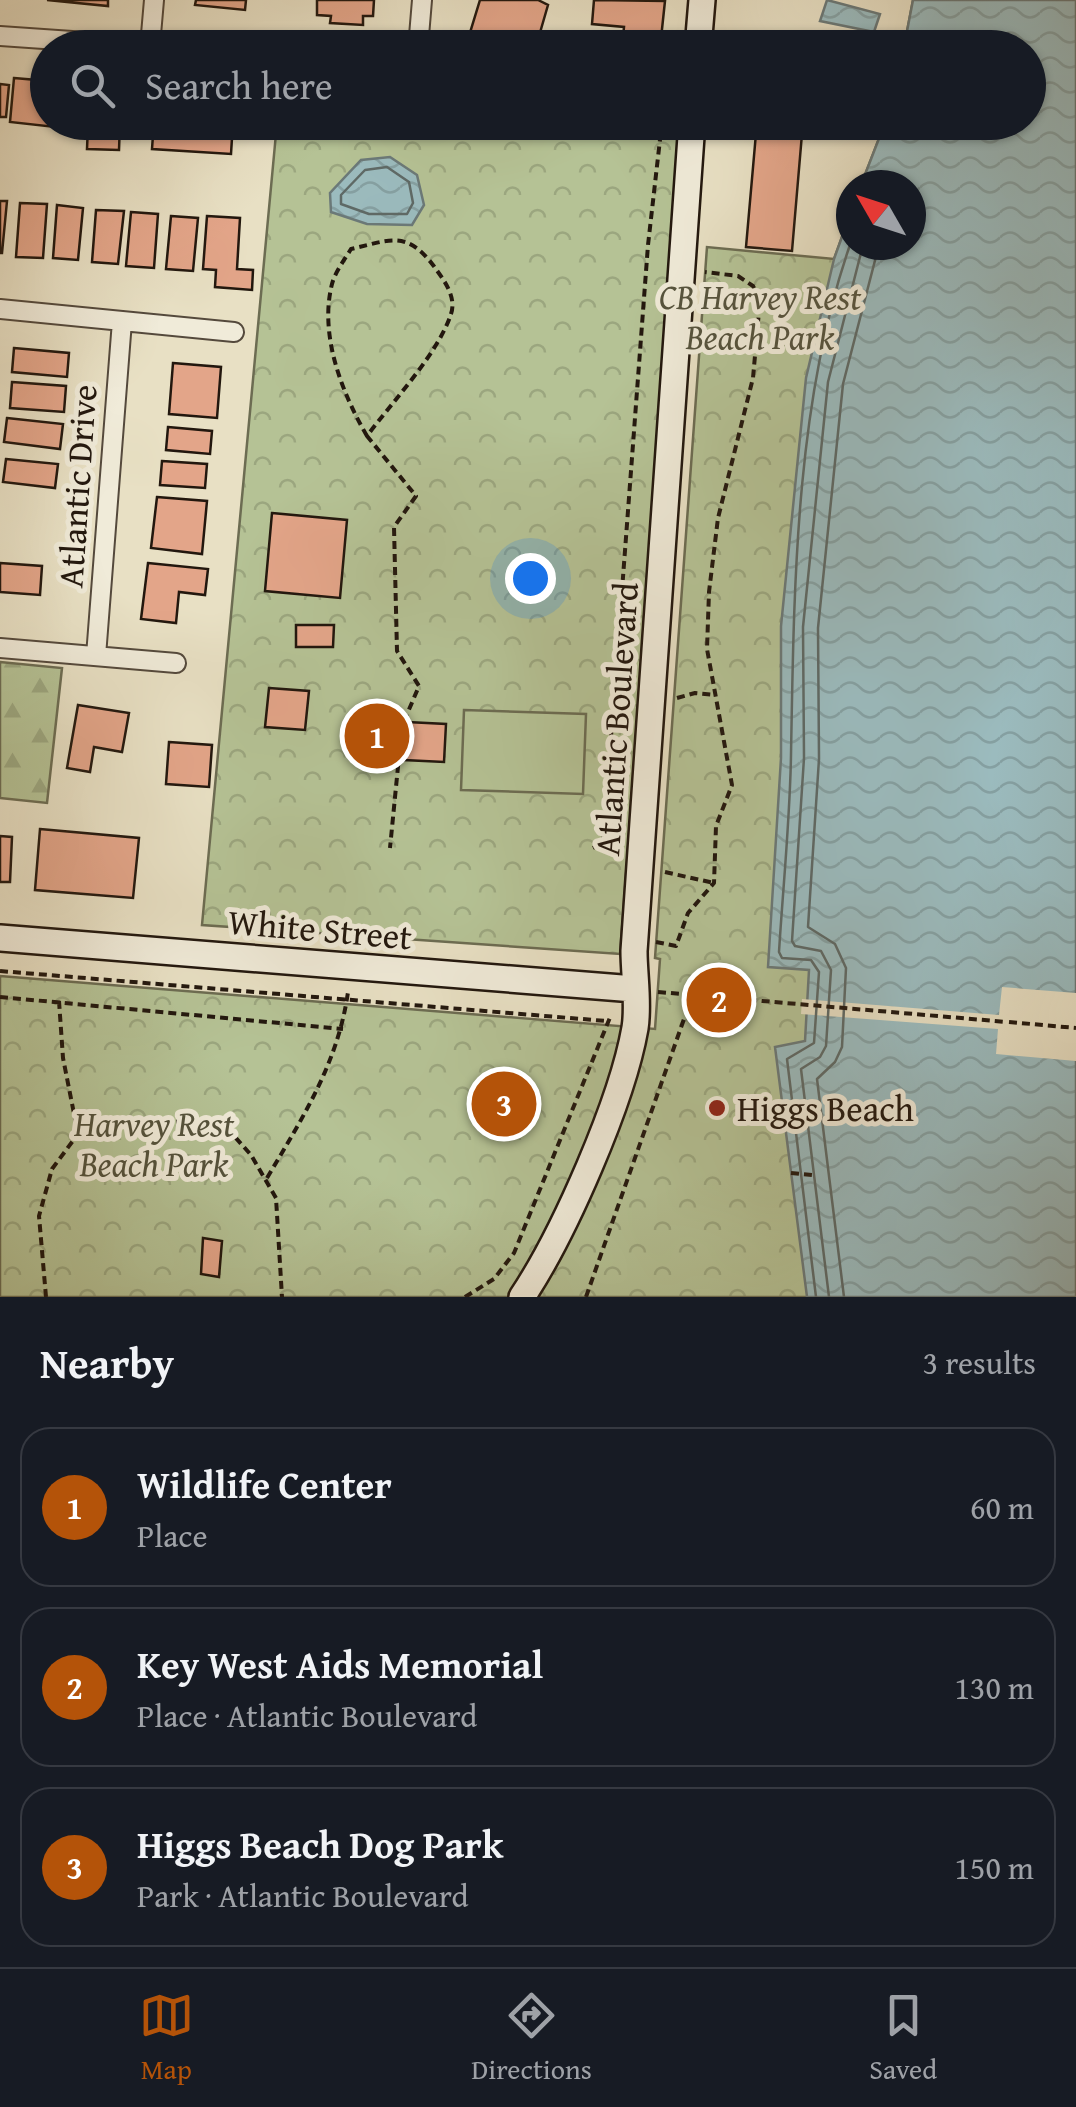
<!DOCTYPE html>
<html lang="en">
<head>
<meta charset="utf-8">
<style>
  body { margin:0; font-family:"Gentium Book Plus",serif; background:#20242c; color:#f1f3f6 }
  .compass { position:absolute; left:836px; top:170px; width:90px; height:90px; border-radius:50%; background:#171b24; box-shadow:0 2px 8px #0004; rotate:309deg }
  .you { position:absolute; left:530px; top:578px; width:35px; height:35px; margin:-25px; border:8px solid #fff; border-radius:50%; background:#1a73e8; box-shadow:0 0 0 15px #1a73e833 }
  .badge { display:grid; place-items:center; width:65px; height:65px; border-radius:50%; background:#b45309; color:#fff; font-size:32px; font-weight:700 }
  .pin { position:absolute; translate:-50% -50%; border:5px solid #fff; box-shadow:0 2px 10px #0006 }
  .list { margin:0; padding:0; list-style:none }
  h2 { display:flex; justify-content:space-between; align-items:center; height:130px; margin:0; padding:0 40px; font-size:42px }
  h2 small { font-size:32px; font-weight:400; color:#9ea1a6 }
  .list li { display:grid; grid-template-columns:65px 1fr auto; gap:30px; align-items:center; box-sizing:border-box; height:160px; margin:0 20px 20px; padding:0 20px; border:2px solid #363941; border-radius:30px }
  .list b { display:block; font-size:38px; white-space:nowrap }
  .list p { margin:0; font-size:32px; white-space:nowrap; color:#9ea1a6 }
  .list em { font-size:32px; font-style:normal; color:#9ea1a6 }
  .icon { flex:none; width:55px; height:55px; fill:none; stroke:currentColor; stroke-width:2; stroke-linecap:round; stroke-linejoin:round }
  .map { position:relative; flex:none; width:1076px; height:1297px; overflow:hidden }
  .search { position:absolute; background:#171b24; box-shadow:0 2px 8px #0004; left:30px; right:30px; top:30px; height:110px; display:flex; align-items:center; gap:25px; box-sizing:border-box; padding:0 35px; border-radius:55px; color:#9ea1a6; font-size:38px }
  .sheet { height:670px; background:#171b24 }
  nav { display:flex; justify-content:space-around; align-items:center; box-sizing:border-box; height:140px; border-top:2px solid #363941; background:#171b24; font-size:28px; color:#9ea1a6 }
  nav a { display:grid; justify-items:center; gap:5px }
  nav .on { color:#b45309 }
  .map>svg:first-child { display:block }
  .forest { fill:url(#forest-firs); stroke:#6c6c52; stroke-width:2.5 }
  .park { fill:url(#park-crowns); stroke:#6c6c52; stroke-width:2.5 }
  .pitch { fill:#b5c295; stroke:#6c6c52; stroke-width:2.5 }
  .water { fill:url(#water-waves); stroke:#6b7978; stroke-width:2.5 }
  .pier { fill:#e8e0c4 }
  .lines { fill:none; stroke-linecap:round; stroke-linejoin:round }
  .shore { stroke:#5e6966; stroke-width:2.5 }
  .building { fill:#e3a589; stroke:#22170e; stroke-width:2.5 }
  .street-casing { stroke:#54493c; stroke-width:22 }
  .secondary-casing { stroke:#22170e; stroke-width:30 }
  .path { stroke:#22170e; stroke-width:4; stroke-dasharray:8 5; stroke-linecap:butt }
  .street { stroke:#f0ebd9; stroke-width:18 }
  .secondary { stroke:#f0ebd9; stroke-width:25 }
  .poi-dot { fill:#8f2418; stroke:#f0ebd9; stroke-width:4 }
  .labels { text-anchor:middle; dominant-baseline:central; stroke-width:10; stroke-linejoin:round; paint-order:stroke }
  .park-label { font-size:35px; font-style:italic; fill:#55533d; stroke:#f0ebd9 }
  .street-label { font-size:35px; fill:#22170e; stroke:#f0ebd9 }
  .poi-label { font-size:35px; fill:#22170e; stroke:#f0ebd9; text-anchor:start }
</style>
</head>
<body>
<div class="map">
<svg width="1076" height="1297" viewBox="0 0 1076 1297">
  <defs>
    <pattern id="forest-firs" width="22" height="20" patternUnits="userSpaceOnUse" patternTransform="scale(2.5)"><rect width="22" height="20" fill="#b5c295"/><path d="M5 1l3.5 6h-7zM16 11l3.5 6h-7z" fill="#9ba67f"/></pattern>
    <pattern id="park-crowns" width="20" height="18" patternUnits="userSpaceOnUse" patternTransform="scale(2.5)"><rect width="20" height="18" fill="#b5c295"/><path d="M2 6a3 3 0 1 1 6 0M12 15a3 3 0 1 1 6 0" fill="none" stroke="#9ba67f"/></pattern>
    <pattern id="water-waves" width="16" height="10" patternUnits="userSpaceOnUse" patternTransform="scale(2.5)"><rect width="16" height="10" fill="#9bbbbe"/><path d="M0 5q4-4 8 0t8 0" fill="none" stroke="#85a0a2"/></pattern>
  </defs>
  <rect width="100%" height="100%" fill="#e8e0c4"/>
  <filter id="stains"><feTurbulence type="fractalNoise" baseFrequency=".002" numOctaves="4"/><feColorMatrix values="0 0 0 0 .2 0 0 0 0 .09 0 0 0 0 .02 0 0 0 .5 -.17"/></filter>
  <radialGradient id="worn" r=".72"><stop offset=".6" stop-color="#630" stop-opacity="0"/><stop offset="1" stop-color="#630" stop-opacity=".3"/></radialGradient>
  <path class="forest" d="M0 662 62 668 47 803 0 798Z"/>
  <path class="park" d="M913 0H1076V1297H0V976L655 1029 660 959 655 958 707 247 834 259 851 212V245H911V185H861L885 123 1028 122V48L904 47Z
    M277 123H683L620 954 202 925Z"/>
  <path class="pitch" d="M464 710 586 714 583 794 461 790Z"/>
  <path class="water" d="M827 0 880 14 874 32 820 21Z
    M913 0H1076V1297H807L775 1047 805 1041 809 970 768 967 781 758V626L806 378 834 259 851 212V245H911V185H861L885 123 1028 122V48L904 47Z
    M390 157 417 175 424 205 412 225 367 224 331 212 330 193 361 160Z"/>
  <path class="pier" d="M1002 987 1076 993V1061L996 1054 998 1029 801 1014 802 999 999 1015Z"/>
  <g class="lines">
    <path class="shore" d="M387 167 409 182 413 203 407 214H369L341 204V195L365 170Z
      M816 1297 787 1059 814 1043 819 972 811 960 782 958 779 952C783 887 790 820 791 755 794 588 795 401 851 242
      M829 1297 801 1069 820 1057 826 1046 831 970 821 951 795 946 792 941 804 758 803 627 828 382 863 245
      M844 1297 817 1079 835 1062 842 1047 846 968 835 944 808 927 819 759 818 628 843 384 879 245"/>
  </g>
  <path class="building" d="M47 0H108V6Z
    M196 0H246L245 10 195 5Z
    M317 0H374L373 16H363V25L330 23 331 16 317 15Z
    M480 0H538L548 5 537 43 469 36Z
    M594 0 665 1 660 48H622L624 27 592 24Z
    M14 78 48 81V122H56L55 127 10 122Z
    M0 84 9 85 6 117H0Z
    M71 122H120L119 150 87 149 88 125Z
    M136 122H233L231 154 152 149 153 135 135 134Z
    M757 122H803L792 251 746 247Z
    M0 201H7L2 253H0Z
    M20 203 47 204 43 258 16 257Z
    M57 205 83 208 78 260 53 258Z
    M96 210 124 211 118 264 92 262Z
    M131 212 158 214 154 268 126 266Z
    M171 216 198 218 193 271 166 269Z
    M207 216 240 218 237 269 253 270 252 290 215 287 216 270 203 269Z
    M14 348 69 353 67 377 12 372Z
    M173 363 221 367 217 418 169 414Z
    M12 382 66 386 64 412 10 408Z
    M7 418 63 424 60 449 4 442Z
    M168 427 212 431 210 454 166 450Z
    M6 459 58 464 55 488 3 482Z
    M162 461 207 464 205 488 160 485Z
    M157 497 207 501 202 554 151 548Z
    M272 513 347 520 340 598 265 591Z
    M0 563 42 566 40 595 0 592Z
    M148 563 208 569 205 595 179 592 176 623 141 619Z
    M296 625H334L333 647H296Z
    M269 688 309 691 305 730 265 727Z
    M78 705 129 713 122 752 94 747 90 772 67 768Z
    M358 716 398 718 395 757 355 754Z
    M407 722 446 724 444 762 404 760Z
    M169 742 212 745 209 787 166 784Z
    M40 829 139 838 133 898 35 890Z
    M0 836 12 837 10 882H0Z
    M203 1238 222 1241 219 1277 201 1274Z"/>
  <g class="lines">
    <g class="street-casing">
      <path id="street" d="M0 36 173 48
        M150 46 154 0
        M418 48 422 0
        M0 309 234 332
        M0 648 176 663
        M96 656 122 321"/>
    </g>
    <g class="secondary-casing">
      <path id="secondary" d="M698 48 702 0
        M0 938 634 989
        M522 1297C564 1234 622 1102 635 1028 639 1004 634 975 634 951L692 122"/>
    </g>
    <path class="path" d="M367 436C342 393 319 335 332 284 335 272 345 259 351 249 390 240 406 230 433 265 443 279 457 296 451 314 438 354 392 402 367 436L416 496 394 527 397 651 419 686 402 726 390 848
      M677 698 695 693 716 695
      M593 848 603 843 648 245 662 122
      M665 872 714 883
      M656 942 676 946 688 913 714 883 716 826 732 785 707 649 709 592 718 518 753 378 760 300 753 286 738 276 705 272
      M0 971 606 1021
      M658 992 1007 1022
      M0 997 343 1029
      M59 1001 63 1058 78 1134
      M1009 1022 1076 1028
      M791 1173 813 1175
      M267 1178C303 1117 338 1063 348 992
      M46 1297 39 1216 52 1169 78 1134 107 1126 204 1120 228 1129 251 1155 276 1198 282 1297
      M465 1297 494 1279 514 1253 611 1015
      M586 1297 684 1019"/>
    <use href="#street" class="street"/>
    <use href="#secondary" class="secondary"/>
  </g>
  <circle class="poi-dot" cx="717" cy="1108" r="10"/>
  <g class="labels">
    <g class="park-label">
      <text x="760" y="296">CB Harvey Rest<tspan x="760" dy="40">Beach Park</tspan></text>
      <text x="154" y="1123">Harvey Rest<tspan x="154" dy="40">Beach Park</tspan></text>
    </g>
    <g class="street-label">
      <text transform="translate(77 486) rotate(-86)">Atlantic Drive</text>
      <text transform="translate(616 719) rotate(-86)">Atlantic Boulevard</text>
      <text transform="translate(320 929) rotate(5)">White Street</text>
    </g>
    <g class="poi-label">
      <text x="737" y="1108">Higgs Beach</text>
    </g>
  </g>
  <rect width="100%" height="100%" filter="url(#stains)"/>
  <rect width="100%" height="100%" fill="url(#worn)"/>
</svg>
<svg class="compass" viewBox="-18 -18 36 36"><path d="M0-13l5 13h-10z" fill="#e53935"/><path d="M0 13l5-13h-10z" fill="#9ea1a6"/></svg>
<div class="you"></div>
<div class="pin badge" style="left:377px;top:736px">1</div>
<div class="pin badge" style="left:719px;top:1000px">2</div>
<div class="pin badge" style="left:504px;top:1104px">3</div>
<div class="search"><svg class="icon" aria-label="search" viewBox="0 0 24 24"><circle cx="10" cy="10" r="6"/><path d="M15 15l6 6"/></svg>Search here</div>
</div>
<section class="sheet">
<h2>Nearby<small>3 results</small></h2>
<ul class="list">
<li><span class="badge">1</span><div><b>Wildlife Center</b><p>Place</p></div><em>60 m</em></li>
<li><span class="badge">2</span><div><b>Key West Aids Memorial</b><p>Place · Atlantic Boulevard</p></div><em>130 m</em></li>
<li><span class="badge">3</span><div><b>Higgs Beach Dog Park</b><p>Park · Atlantic Boulevard</p></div><em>150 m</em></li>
</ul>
</section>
<nav>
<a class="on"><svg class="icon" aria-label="map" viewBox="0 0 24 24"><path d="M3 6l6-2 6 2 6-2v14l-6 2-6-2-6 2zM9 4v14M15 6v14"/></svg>Map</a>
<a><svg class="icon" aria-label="directions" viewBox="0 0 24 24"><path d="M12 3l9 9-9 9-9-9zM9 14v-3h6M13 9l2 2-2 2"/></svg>Directions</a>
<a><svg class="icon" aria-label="saved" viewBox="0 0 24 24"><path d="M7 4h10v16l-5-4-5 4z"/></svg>Saved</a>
</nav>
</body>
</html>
